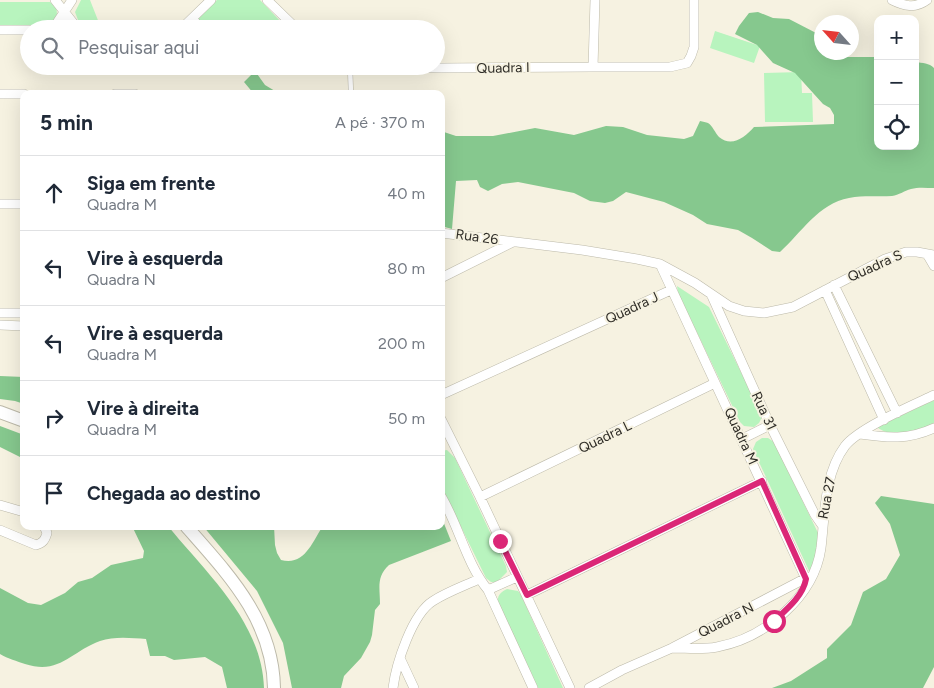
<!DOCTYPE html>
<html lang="pt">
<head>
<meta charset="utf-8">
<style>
  body { margin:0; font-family:Figtree,sans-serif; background:#f2f2f3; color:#1f2937 }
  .controls { position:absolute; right:15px; top:15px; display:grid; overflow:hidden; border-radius:10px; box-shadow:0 5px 20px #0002 }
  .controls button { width:45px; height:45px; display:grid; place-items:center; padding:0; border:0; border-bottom:1px solid #e0e1e3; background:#fff; color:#1f2937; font:25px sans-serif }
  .compass { position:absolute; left:814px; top:15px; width:45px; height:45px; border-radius:50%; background:#fff; box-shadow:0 5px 20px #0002; rotate:297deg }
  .stop { position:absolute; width:15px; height:15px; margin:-11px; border:4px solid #db2777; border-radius:50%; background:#fff }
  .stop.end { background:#db2777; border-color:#fff; box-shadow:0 1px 5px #0008 }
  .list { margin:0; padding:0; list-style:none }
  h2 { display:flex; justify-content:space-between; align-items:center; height:65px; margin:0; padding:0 20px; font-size:21px }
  h2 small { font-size:16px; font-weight:400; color:#747a83 }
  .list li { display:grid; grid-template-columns:32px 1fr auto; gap:15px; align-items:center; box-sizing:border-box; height:75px; padding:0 20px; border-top:1px solid #e0e1e3 }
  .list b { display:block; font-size:19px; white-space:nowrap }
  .list p { margin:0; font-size:16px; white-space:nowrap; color:#747a83 }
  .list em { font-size:16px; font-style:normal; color:#747a83 }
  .icon { flex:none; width:28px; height:28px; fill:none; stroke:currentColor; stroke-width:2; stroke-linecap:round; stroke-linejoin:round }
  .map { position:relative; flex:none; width:934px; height:688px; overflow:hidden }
  .search { position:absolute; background:#fff; box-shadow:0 5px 20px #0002; left:20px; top:20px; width:425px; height:55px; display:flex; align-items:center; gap:12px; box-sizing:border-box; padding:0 18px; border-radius:28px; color:#747a83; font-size:19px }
  .panel { position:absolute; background:#fff; box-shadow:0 5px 20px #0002; left:20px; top:90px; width:425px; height:440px; border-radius:10px }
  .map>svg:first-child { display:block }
  .green { fill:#b8f4be }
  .forest { fill:#86c88e }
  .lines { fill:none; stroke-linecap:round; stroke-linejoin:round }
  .lane-casing { stroke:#bcb9a9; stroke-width:5.5 }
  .street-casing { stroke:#bcb9a9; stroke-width:10 }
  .secondary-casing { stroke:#bcb9a9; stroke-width:14 }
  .lane { stroke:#fff; stroke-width:4.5 }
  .street { stroke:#fff; stroke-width:9 }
  .secondary { stroke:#fff; stroke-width:12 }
  .route { stroke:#db2777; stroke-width:6 }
  .labels { text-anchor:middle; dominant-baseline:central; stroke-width:4; stroke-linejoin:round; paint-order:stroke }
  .street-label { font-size:14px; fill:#2f2d27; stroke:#f6f2e1 }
</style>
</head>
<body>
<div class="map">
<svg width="934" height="688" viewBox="0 0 934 688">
  <rect width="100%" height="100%" fill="#f6f2e1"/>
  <path class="green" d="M81 0H90L101 28H81L75 12Z
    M217 0H260L283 24V26L279 29 205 28 200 26 197 19 198 17Z
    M0 2H50L56 7C58 15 57 20 50 25L0 26Z
    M715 31 760 46 754 63 710 48Z
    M801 72 802 93H812L813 122H765L764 73Z
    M677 286 709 307 759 409 762 417 759 423 754 427 744 426 740 422 678 293Z
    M934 400V423C918 431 893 440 877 427Z
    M762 438H768L774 442 819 535 818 549 810 573 753 449 756 442Z
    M447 450 455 458 506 566 507 572 497 582H491L486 578 441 486V451Z
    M507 589 518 591 521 595 563 688H538L498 603C497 595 501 592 507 589Z"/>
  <path class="forest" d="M758 12 773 18 789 19 818 34 821 38 822 52 835 53 844 57H878V146H915V62C923 63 929 63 934 68V188C926 188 918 187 911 189 904 191 899 195 892 196 878 197 864 195 849 198 819 203 801 233 780 252L772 251 752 238 738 230 707 224 693 215 664 202 626 192 613 201 605 203 590 201 574 193 518 182 502 184 488 191 480 187 477 180 456 181 452 229 441 226V131L456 136H493L535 128 574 135 606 126 623 127 647 135 684 139 693 136 700 121C703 122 706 122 708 123 713 126 715 133 719 137 732 148 745 137 754 127L834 124V115L830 108 823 104 795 73 773 63 757 45 735 34 739 26 749 13Z
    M255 71 265 85 280 94H254L244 82Z
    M0 376 24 377V404L15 401 0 399Z
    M0 426 24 435V459L0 447Z
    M881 496 934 504V667L923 688H772L791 681 827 658V649L851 625 863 592 886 579 900 555 890 524 875 503Z
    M441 516 451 541 389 565C376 577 380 588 380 604L375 610 372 635 370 642 361 658 344 676 341 688H292L283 643 257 591 203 526H274L275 545 277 553 281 560C305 566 312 542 323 526H375L383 529 394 526H441Z
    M132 526H168C207 574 262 622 264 688H227L222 667 205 657 174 660 165 656H150L146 639C132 638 114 636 100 641 70 652 60 675 25 664 17 661 8 659 0 654V588L28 603 41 605 65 593 78 582 92 578 111 565 143 558 144 551Z"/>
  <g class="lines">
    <g class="lane-casing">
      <path id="lane" d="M350 67 351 94"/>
    </g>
    <g class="street-casing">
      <path id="street" d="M55 0 78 29
        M267 0 297 29
        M892 0C904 6 915 9 927 0
        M194 17 195 24 201 29
        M53 29 72 0
        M181 29 211 0
        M0 30H29
        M347 66 441 68 593 67H670L687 63 691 56 694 47V0
        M593 67 595 0
        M0 94H24
        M115 94H135
        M0 204H24
        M441 233 582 250 637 259 660 264 695 283 729 306 744 311 764 313 793 307 885 259 906 252H917L934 255
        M927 254 934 266
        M660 264 806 579 805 586
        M441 278 513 242
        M834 285 897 413
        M825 290 884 420
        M711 294 770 425 815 515 822 525
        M0 313H24
        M0 325 24 326
        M441 395 671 290
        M441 419 480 497 570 688
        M860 434C888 438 908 440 934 428
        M742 439 770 425
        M441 496C459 526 466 563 488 590L533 688
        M480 497 715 383
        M0 505 24 512
        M0 530 36 545C43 543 45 540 47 533L44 526
        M488 590 517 577
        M527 595 762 481
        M672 648C687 648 702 650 717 647 765 638 814 597 821 548 825 514 824 474 845 446 859 428 913 405 934 395
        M400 658 414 688
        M393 688C396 664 412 614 433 601 447 592 464 586 479 579
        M589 688 622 670 672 648 808 577"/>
    </g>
    <g class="secondary-casing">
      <path id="secondary" d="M0 412 24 421
        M186 526C228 574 273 620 274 688"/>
    </g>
    <use href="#lane" class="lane"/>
    <use href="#street" class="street"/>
    <use href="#secondary" class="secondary"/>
  </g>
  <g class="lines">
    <path class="route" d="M500 541 527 595 762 481 806 579C803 596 787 609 774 621"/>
  </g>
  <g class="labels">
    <g class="street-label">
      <text transform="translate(503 68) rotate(-1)">Quadra I</text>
      <text transform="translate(477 237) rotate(8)">Rua 26</text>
      <text transform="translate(875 266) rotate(-24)">Quadra S</text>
      <text transform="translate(632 308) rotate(-25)">Quadra J</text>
      <text transform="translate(764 411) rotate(65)">Rua 31</text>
      <text transform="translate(741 436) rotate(65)">Quadra M</text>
      <text transform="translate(605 437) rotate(-26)">Quadra L</text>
      <text transform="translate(827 498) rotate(-79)">Rua 27</text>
      <text transform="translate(726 620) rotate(-27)">Quadra N</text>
    </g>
  </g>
</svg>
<div class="controls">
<button>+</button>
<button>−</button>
<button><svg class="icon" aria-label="locate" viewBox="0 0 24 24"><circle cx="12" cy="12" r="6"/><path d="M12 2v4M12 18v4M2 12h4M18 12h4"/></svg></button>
</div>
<svg class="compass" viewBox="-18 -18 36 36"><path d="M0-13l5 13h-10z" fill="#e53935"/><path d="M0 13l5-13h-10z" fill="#747a83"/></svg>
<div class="stop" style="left:774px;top:621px"></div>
<div class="stop end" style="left:500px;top:541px"></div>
<div class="search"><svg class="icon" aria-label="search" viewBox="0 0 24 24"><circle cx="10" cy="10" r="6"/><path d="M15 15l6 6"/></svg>Pesquisar aqui</div>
<section class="panel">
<h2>5 min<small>A pé · 370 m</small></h2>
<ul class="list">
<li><svg class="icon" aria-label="ahead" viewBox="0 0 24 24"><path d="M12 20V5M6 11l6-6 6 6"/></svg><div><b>Siga em frente</b><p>Quadra M</p></div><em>40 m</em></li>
<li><svg class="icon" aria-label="left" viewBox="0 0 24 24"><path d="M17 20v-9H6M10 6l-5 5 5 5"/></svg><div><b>Vire à esquerda</b><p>Quadra N</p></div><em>80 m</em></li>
<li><svg class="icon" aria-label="left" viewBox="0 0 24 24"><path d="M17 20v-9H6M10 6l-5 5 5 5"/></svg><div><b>Vire à esquerda</b><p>Quadra M</p></div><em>200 m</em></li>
<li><svg class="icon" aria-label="right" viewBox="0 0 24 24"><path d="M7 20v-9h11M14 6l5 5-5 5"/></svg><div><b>Vire à direita</b><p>Quadra M</p></div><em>50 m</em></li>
<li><svg class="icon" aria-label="arrive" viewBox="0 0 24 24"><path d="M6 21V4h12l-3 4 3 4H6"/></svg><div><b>Chegada ao destino</b></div></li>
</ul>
</section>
</div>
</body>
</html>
